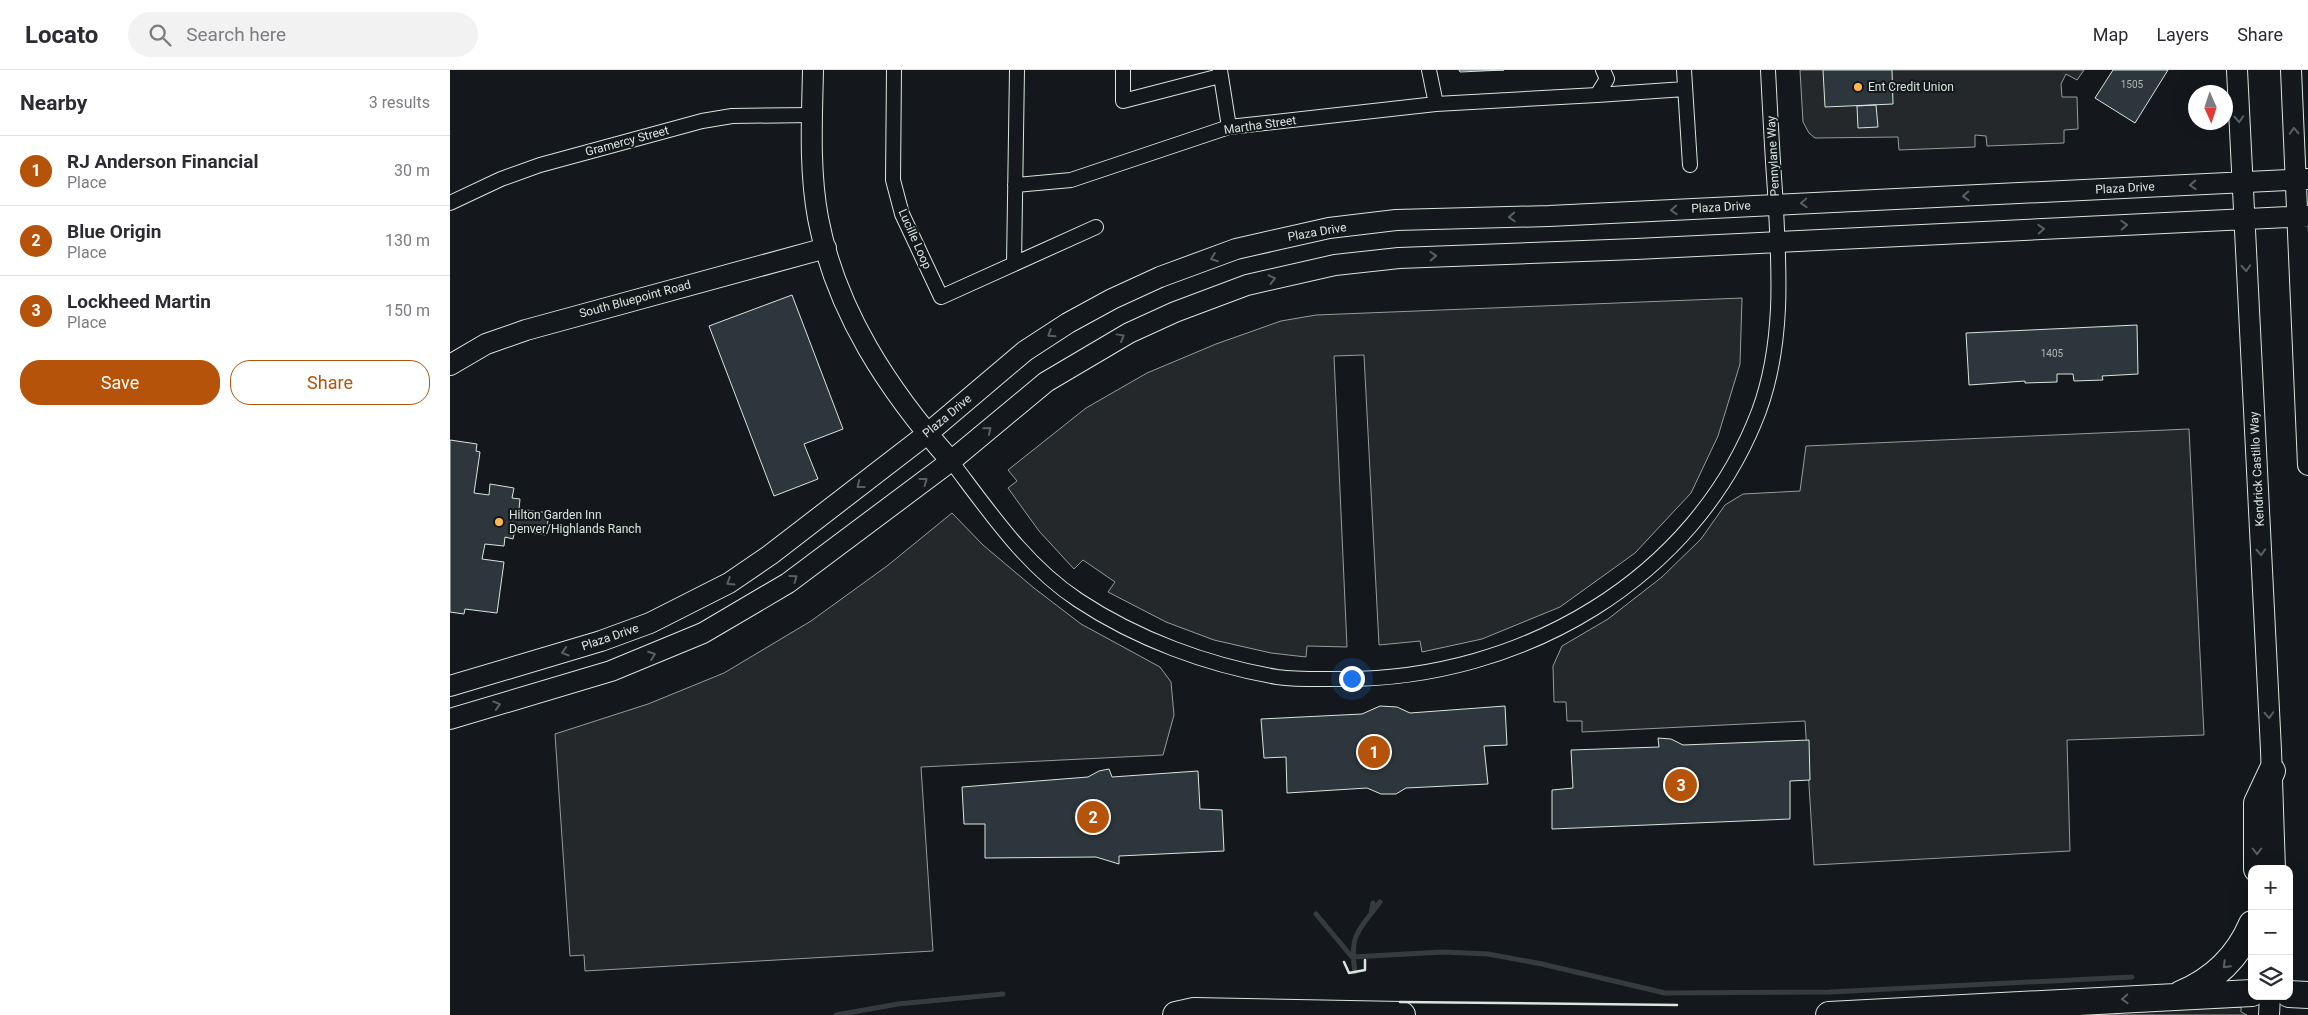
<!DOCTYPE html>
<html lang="en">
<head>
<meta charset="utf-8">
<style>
  body { margin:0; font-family:Roboto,sans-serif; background:#f2f2f3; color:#2b2b33 }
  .controls { position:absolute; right:15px; bottom:15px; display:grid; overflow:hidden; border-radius:10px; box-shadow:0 5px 20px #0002 }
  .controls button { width:45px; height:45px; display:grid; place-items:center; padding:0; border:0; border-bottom:1px solid #e1e1e2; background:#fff; color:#2b2b33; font:25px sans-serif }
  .compass { position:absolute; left:1738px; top:15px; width:45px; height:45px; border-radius:50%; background:#fff; box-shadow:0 5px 20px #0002; rotate:177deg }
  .you { position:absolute; left:901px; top:608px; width:18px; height:18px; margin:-12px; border:4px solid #fff; border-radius:50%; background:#1a73e8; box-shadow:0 0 0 8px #1a73e833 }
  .badge { display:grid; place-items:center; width:32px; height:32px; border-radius:50%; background:#b45309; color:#fff; font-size:16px; font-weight:700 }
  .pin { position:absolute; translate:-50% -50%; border:2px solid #fff; box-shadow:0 1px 5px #0006 }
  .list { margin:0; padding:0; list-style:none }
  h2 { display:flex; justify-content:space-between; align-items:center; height:65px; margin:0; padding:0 20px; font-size:21px }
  h2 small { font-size:16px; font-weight:400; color:#7c7c81 }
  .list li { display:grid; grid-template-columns:32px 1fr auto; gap:15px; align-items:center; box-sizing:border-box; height:70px; padding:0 20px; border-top:1px solid #e1e1e2 }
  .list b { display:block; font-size:19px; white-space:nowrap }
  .list p { margin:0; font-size:16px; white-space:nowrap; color:#7c7c81 }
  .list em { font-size:16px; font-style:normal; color:#7c7c81 }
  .actions { display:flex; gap:10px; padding:15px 20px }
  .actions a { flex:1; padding:11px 0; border:1px solid #b45309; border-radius:20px; text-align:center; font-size:18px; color:#b45309 }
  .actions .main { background:#b45309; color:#fff }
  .icon { flex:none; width:28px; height:28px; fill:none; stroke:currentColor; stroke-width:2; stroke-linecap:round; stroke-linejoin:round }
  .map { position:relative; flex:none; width:1858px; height:945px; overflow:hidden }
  header { display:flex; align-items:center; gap:30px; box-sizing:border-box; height:70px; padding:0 25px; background:#fff; border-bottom:1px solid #e1e1e2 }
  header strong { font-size:24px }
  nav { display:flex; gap:28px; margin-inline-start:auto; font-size:18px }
  .search { width:350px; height:45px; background:#f2f2f3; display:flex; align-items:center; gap:12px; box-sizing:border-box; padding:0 18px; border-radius:28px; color:#7c7c81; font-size:19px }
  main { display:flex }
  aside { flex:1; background:#fff }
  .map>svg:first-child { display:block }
  .green { fill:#202428; stroke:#939e99 }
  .parking { fill:#24282b; stroke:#939e99 }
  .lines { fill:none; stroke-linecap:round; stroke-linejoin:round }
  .stream { stroke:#363b3e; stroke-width:5 }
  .building { fill:#2c363c; stroke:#d8e6dc }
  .street-casing { stroke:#d8e6dc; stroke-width:16 }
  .secondary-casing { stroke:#d8e6dc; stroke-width:22 }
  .highway-casing { stroke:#d8e6dc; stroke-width:28 }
  .street { stroke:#14181c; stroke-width:14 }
  .secondary { stroke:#14181c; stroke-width:20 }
  .highway { stroke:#14181c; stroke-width:26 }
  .wall { stroke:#d8e6dc; stroke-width:2.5 }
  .oneway { stroke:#59605f }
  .poi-dot { fill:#ffb74d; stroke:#14181c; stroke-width:2 }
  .labels { text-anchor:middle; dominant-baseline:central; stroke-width:4; stroke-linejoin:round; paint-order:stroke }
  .number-label { font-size:10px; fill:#adbab4 }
  .poi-label { font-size:12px; fill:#d8e6dc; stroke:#14181c; text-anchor:start }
  .street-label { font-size:12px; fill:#d8e6dc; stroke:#14181c }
</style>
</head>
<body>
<header>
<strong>Locato</strong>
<div class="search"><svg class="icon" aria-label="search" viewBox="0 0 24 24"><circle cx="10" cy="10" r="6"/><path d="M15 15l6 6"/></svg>Search here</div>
<nav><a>Map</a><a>Layers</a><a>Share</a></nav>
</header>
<main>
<aside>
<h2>Nearby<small>3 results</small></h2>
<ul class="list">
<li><span class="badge">1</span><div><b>RJ Anderson Financial</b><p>Place</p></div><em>30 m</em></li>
<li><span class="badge">2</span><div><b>Blue Origin</b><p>Place</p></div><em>130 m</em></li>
<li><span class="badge">3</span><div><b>Lockheed Martin</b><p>Place</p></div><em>150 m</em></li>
</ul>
<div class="actions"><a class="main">Save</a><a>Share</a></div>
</aside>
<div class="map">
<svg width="1858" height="945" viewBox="0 0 1858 945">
  <rect width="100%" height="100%" fill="#14181c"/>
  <path class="green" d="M1791 937V942L1797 945H1599Z"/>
  <path class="parking" d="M1350 0H1634L1627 10 1616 4 1611 14 1612 27H1627L1628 59 1614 60V73L1537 76 1536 66 1525 65V77L1449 80 1448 67 1365 68 1359 63 1353 52Z
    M1292 228 1290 294 1268 366 1241 423 1185 483 1110 537 1032 569 972 582 970 571 929 575 914 285 884 286 897 577 857 576 856 587 821 583 764 570 716 552 658 522 665 512 633 490 624 499 589 461 558 418 567 411 558 400 636 338 697 303 766 274 831 251 866 245Z
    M1739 359 1754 665 1617 670 1620 781 1364 795 1355 651 1132 662V651H1117L1116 632H1104L1103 596 1112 576 1158 549 1212 507 1251 469 1275 435 1293 424 1350 421 1356 376Z
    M502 443 533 475 584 518 631 554 710 597 721 612 724 645 713 685 471 697 483 881 135 901 134 885 120 886 105 664 198 634 274 603 361 551 437 496Z"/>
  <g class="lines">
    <path class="stream" d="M866 844 902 887 993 882 1038 884 1092 894 1215 923 1380 922 1682 907
      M921 844 923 833
      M905 902C899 864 909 860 930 832
      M386 945 448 934 553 924"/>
  </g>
  <path class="building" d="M1009 0H1054L1010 2Z
    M1373 0H1442L1443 34 1375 37Z
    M1663 0H1718L1685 53 1645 28Z
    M1426 35 1428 57 1408 58 1407 36Z
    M342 225 393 359 354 374 368 409 324 426 259 256Z
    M1687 255 1688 304 1652 306 1653 310 1624 311 1623 304H1607V312L1575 313V311L1519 315 1516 263Z
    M0 370 27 374 26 381 30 382 24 423 39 425 40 414 64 418 62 428 70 429 69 439 99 443 96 465 65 460 63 469 55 467 54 476 35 474 32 489 54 492 47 543 15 539 14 544 0 542Z
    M930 636 947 637 960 643 1055 636 1057 675 1034 676 1038 714 956 718 946 724H931L917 718 837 723 836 687 814 688 811 649 912 644Z
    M1208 668 1221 669 1233 675 1359 670 1360 710 1340 711V749L1102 759V720L1123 718 1121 680 1209 677Z
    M659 699 662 707 748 701 750 739 772 740 774 781 669 786V794L646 787 535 788V754H514L512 717 638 707 649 701Z"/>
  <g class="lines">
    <g class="street-casing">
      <path id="street" d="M444 0 443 110 452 144 491 227 646 157
        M673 0V31L770 6
        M770 0 779 57
        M979 0 986 34
        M1234 0 1240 95
        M1147 25 1235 19
        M565 115 621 110 779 57 986 34 1147 25 1157 9 1153 0
        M0 133 51 109 90 95 252 51 282 46 362 45
        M564 194 567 0
        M501 391C539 441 575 495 628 530 687 569 757 595 827 607 849 610 872 609 894 609 1071 609 1245 510 1309 341 1335 270 1329 195 1325 121 1322 81 1320 40 1318 0"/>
    </g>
    <g class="secondary-casing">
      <path id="secondary" d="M363 0C362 49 359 99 368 148 386 242 439 321 501 391
        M1787 0 1821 680 1825 799
        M1841 0 1858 395
        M0 295 36 274 76 260 376 178
        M0 616 151 571 200 553 279 513 320 485 477 364 575 281 618 253 662 229 710 207 786 179 879 158 946 150 1099 146 1858 109
        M0 649 161 601 253 563 338 513 501 391 596 312 679 263 725 242 797 215 885 195 949 188 1186 179 1858 146
        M1819 945 1820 926"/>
    </g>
    <g class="highway-casing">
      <path id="highway" d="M1807 799V733L1822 701
        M1731 924C1764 910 1788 887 1802 854
        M1839 924 1858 925
        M726 945 744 941 952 945
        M1379 945 1802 923"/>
    </g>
    <use href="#street" class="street"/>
    <use href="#secondary" class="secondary"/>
    <use href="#highway" class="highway"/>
    <path class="wall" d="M894 892 899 903 915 900V890
      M950 932 1227 935"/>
  </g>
  <defs><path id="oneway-chevron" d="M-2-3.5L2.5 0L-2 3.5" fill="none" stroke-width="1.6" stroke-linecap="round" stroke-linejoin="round" transform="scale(1.25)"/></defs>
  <g class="oneway">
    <use href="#oneway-chevron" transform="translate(1789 49) rotate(87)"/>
    <use href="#oneway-chevron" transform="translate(1844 61) rotate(-93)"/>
    <use href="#oneway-chevron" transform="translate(1743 115) rotate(177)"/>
    <use href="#oneway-chevron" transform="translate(1516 126) rotate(177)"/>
    <use href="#oneway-chevron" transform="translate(1354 133) rotate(177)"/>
    <use href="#oneway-chevron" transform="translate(1224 140) rotate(177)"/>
    <use href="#oneway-chevron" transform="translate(1062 147) rotate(178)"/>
    <use href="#oneway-chevron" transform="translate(1674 155) rotate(-3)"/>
    <use href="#oneway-chevron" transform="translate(1591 159) rotate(-3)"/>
    <use href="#oneway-chevron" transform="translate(983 186) rotate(-2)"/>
    <use href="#oneway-chevron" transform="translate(764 188) rotate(160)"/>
    <use href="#oneway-chevron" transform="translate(1796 198) rotate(87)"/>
    <use href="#oneway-chevron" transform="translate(822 209) rotate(-14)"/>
    <use href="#oneway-chevron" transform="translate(601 264) rotate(147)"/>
    <use href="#oneway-chevron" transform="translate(671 267) rotate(-29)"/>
    <use href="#oneway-chevron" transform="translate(538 360) rotate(-40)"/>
    <use href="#oneway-chevron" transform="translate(474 411) rotate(-37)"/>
    <use href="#oneway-chevron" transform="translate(410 415) rotate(142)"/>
    <use href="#oneway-chevron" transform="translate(1811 482) rotate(87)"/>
    <use href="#oneway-chevron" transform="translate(344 508) rotate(-36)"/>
    <use href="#oneway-chevron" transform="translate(280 512) rotate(148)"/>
    <use href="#oneway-chevron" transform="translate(115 582) rotate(163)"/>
    <use href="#oneway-chevron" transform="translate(202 585) rotate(-20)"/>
    <use href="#oneway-chevron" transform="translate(47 635) rotate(-17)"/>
    <use href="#oneway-chevron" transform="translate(1819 645) rotate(87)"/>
    <use href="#oneway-chevron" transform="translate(1807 781) rotate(90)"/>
    <use href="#oneway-chevron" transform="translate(1776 895) rotate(135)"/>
    <use href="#oneway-chevron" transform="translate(1675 929) rotate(177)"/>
  </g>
  <g class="poi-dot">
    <circle cx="1408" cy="17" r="5"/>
    <circle cx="49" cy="452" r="5"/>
  </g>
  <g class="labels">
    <g class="number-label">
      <text x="1682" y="14">1505</text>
      <text x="1602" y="283">1405</text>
    </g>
    <g class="poi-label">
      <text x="1418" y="17">Ent Credit Union</text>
      <text x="59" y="445">Hilton Garden Inn<tspan x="59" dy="14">Denver/Highlands Ranch</tspan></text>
    </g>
    <g class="street-label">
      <text transform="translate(810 55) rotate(-8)">Martha Street</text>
      <text transform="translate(177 71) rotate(-15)">Gramercy Street</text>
      <text transform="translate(1323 86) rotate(-93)">Pennylane Way</text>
      <text transform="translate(1675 118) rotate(-3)">Plaza Drive</text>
      <text transform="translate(1271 137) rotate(-3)">Plaza Drive</text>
      <text transform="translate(867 162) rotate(-10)">Plaza Drive</text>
      <text transform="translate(465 169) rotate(66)">Lucille Loop</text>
      <text transform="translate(185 229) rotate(-15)">South Bluepoint Road</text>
      <text transform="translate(497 346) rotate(-40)">Plaza Drive</text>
      <text transform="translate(1807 399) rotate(-93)">Kendrick Castillo Way</text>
      <text transform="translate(160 567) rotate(-19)">Plaza Drive</text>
    </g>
  </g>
</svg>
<div class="controls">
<button>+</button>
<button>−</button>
<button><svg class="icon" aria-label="layers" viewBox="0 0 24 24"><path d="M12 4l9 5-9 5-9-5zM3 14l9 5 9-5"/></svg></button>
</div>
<svg class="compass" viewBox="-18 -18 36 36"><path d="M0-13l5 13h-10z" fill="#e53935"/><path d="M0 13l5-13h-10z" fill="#7c7c81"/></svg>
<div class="you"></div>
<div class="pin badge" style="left:924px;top:682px">1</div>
<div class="pin badge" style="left:643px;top:747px">2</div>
<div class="pin badge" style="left:1231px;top:715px">3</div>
</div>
</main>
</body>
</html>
